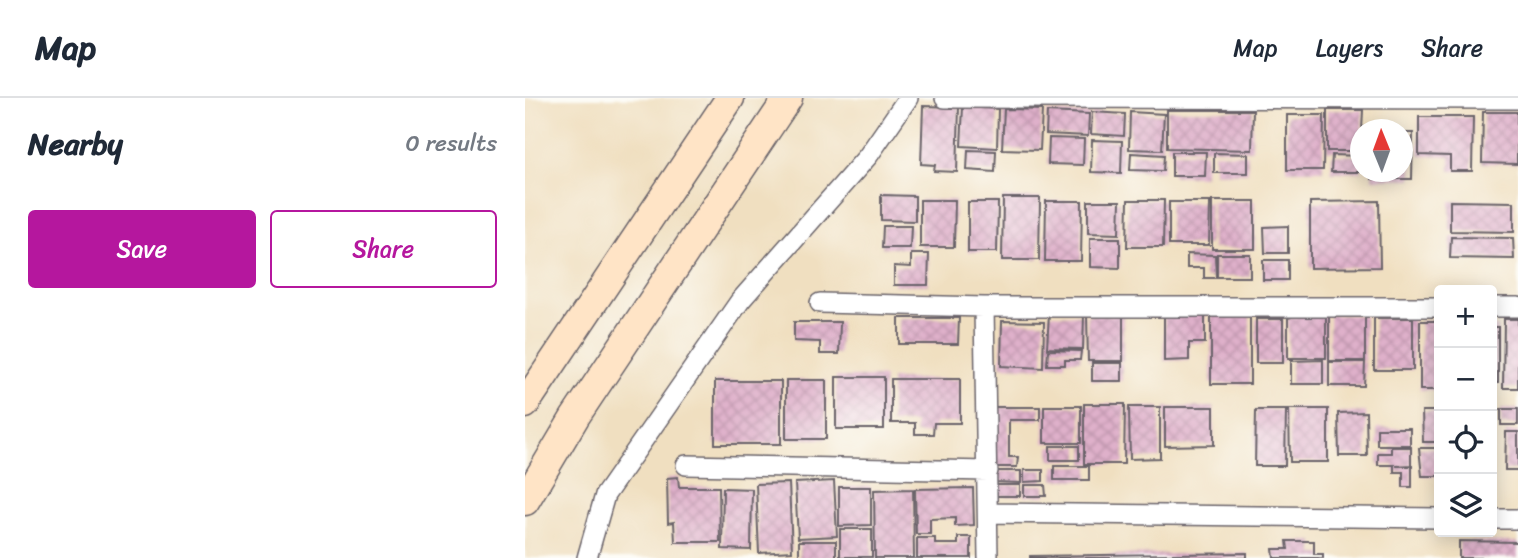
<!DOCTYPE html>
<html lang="en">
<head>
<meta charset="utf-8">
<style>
  body { margin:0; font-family:Sriracha,sans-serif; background:#f6f6f7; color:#1f2937 }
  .controls { position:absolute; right:21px; bottom:21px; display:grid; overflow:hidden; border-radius:7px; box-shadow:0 4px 18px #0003 }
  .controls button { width:63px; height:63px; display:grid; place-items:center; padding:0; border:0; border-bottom:2px solid #e0e1e3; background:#fff; color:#1f2937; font:35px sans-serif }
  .compass { position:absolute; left:825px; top:21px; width:63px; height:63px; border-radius:50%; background:#fff; box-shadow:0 4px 18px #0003; rotate:359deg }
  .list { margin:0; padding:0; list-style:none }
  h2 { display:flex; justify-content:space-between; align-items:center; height:91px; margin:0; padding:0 28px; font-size:30px }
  h2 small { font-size:23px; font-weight:400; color:#747a83 }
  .actions { display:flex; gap:14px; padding:21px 28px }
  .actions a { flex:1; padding:16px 0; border:2px solid #b5179e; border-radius:7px; text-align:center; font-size:24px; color:#b5179e }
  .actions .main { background:#b5179e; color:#fff }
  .icon { flex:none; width:38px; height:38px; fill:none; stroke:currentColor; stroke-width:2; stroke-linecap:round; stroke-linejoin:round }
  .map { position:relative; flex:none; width:993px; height:460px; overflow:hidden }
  header { display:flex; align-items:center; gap:42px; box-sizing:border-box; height:98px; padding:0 35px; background:#fff; border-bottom:2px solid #e0e1e3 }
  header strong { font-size:33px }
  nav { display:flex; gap:38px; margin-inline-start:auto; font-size:24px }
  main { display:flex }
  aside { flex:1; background:#fff }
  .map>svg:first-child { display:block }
  .building { fill:url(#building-cross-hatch) }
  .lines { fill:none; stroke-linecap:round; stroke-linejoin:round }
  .street-casing { stroke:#6a646a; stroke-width:22 }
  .secondary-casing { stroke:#6a646a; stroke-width:31 }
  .street { stroke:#fff; stroke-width:19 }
  .secondary { stroke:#ffe4c6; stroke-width:28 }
</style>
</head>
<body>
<header>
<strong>Map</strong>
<nav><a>Map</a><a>Layers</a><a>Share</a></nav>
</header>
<main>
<aside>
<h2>Nearby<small>0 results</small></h2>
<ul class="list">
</ul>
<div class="actions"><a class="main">Save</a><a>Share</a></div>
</aside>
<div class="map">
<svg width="993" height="460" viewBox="0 0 993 460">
  <defs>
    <pattern id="building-cross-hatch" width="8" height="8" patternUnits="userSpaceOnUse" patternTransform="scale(1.75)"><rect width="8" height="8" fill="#dfb0ca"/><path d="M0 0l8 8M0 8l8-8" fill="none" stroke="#bf97ae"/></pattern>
  </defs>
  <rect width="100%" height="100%" fill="#fdfcf7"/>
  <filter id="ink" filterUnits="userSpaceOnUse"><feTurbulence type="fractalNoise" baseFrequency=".0143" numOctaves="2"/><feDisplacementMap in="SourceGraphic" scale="14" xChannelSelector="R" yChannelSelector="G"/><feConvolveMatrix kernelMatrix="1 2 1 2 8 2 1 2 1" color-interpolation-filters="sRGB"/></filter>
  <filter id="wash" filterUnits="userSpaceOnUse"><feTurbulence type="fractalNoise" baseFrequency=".00686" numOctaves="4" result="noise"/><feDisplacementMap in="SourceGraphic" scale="28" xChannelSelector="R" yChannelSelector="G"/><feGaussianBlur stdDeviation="1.57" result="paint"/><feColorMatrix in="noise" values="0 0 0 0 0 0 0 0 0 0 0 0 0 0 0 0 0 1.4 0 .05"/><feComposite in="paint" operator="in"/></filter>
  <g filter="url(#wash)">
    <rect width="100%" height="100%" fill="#f0dfc0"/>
    <g id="blocks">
      <path class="building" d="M398 8 434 9 432 74 409 73 410 67 396 66Z
        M438 9 473 11 472 50 436 48Z
        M479 11 517 12 515 52 477 51Z
        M642 12H728L727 52 642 50Z
        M802 12H838L836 53H802Z
        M522 14 564 16 563 38 521 36Z
        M567 14 600 16 599 38 566 36Z
        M605 14 639 16 637 52 604 51Z
        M958 14H992V66L957 65Z
        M762 17H799L798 72H762Z
        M894 19H948L947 73H925V58L894 57Z
        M878 35H888L887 81H847V74H878Z
        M524 40 559 41 558 67 523 66Z
        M567 42 597 43 596 75 566 74Z
        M443 52 471 53 470 74 442 72Z
        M647 54H681L680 78H647Z
        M606 55 639 57 638 73 605 72Z
        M689 55 723 56V75H689Z
        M807 57 836 58V74H806Z
        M356 97 390 98V123L356 122Z
        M478 100H515L514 162H477Z
        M395 102H430L429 149H395Z
        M603 102H639L638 149H602Z
        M521 103H557L556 163H520Z
        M563 103H595L594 136 563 135Z
        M687 103H730V151H687Z
        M854 103 855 169 785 170V104Z
        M925 103 989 104V134L925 133Z
        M443 104H473L472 154H443Z
        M644 104H685L684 147H644Z
        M358 128H386L385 150H357Z
        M763 128V155H740L739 129Z
        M926 139 988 140 989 161 925 160Z
        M565 140H595V170L565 169Z
        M386 156H404L403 187H369V168L386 169Z
        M662 156 690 157 691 180H679V170H662Z
        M692 156H725V179H692Z
        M738 162H763V182H738Z
        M639 214H680V245H664V262L639 263Z
        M524 216 559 217 558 251 522 250Z
        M686 216H725V286H686Z
        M562 217H598V263H563Z
        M775 217H801V260H763V220Z
        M804 217H840V263H804Z
        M374 220H434L433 246H374Z
        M849 220H888V272H849Z
        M731 221H758V265H731Z
        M979 221H993V290H978Z
        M477 223 519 224 518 270 476 268Z
        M895 223H914V292H895Z
        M269 224H315L314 256H295V244L269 243Z
        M967 229H973V285H967Z
        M523 252 556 253 555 262H540V267H522Z
        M798 262V286H766V263Z
        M804 264H840L839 288H804Z
        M567 265H597V283H567Z
        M311 279H359V331H311Z
        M366 281H435V325H409L408 336H390V325H366Z
        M261 282H301V341H261Z
        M190 283H256V346H190Z
        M559 306H600L599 366H559Z
        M519 308H556V345H519Z
        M468 309H515V322H484V359H493L492 369H468Z
        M604 309H635V360L605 361Z
        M640 309H689V347L640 348Z
        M764 311H803V364H765Z
        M976 311H993V327H976Z
        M731 312H761L760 368H730Z
        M897 313H914V344H898Z
        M841 314 842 358H814L813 315Z
        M852 330H885V347H852Z
        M981 334H993V372H980Z
        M525 348H554V362H525Z
        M866 349H886V367L871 368H887V389H878V374H869V367H853V355H866Z
        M894 350H914V378H897Z
        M529 368H564V382H529Z
        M499 372H518V383L499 384Z
        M469 373H496V385L469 384Z
        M153 379 154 389H194L195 444H150L149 424 143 425 142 380Z
        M309 383 312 438 273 440 270 385Z
        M264 385 267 453 234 455 231 386Z
        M471 387H495V398H471Z
        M499 387H520L521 398H499Z
        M314 389H346V427L314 428Z
        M198 390 227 391 226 452 197 451Z
        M448 390 449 427 430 428V420L405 421V436H391L390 391Z
        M388 391 389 460H350L349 392Z
        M315 431H347V459H315Z
        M433 439H446V460H392V440H410V446H433Z
        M274 443H311V460H274Z
        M762 443H789V456H798V460H749L748 451H763Z
        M934 443 993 444V460H934Z
        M722 455V460H505V458Z"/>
    </g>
  </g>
  <g filter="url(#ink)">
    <use href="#blocks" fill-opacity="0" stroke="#6a646a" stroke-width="2"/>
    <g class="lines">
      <g class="street-casing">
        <path id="street" d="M420 0 993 1
          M295 205 459 209H914
          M459 209 463 460
          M967 209H993
          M161 367 463 373
          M464 415 914 420
          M967 421H993
          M62 460 80 397 215 203 343 58 383 0"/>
      </g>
      <g class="secondary-casing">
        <path id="secondary" d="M0 306 205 0
          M0 403 50 319 263 0"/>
      </g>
      <use href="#street" class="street"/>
      <use href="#secondary" class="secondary"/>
    </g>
  </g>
</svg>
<div class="controls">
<button>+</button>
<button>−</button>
<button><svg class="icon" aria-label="locate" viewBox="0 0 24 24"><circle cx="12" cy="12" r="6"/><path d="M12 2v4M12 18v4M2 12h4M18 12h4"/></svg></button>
<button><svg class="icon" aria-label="layers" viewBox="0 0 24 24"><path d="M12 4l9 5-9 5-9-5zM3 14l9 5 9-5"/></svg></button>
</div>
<svg class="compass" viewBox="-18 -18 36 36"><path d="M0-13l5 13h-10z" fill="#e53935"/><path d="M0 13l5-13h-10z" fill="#747a83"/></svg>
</div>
</main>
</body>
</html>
